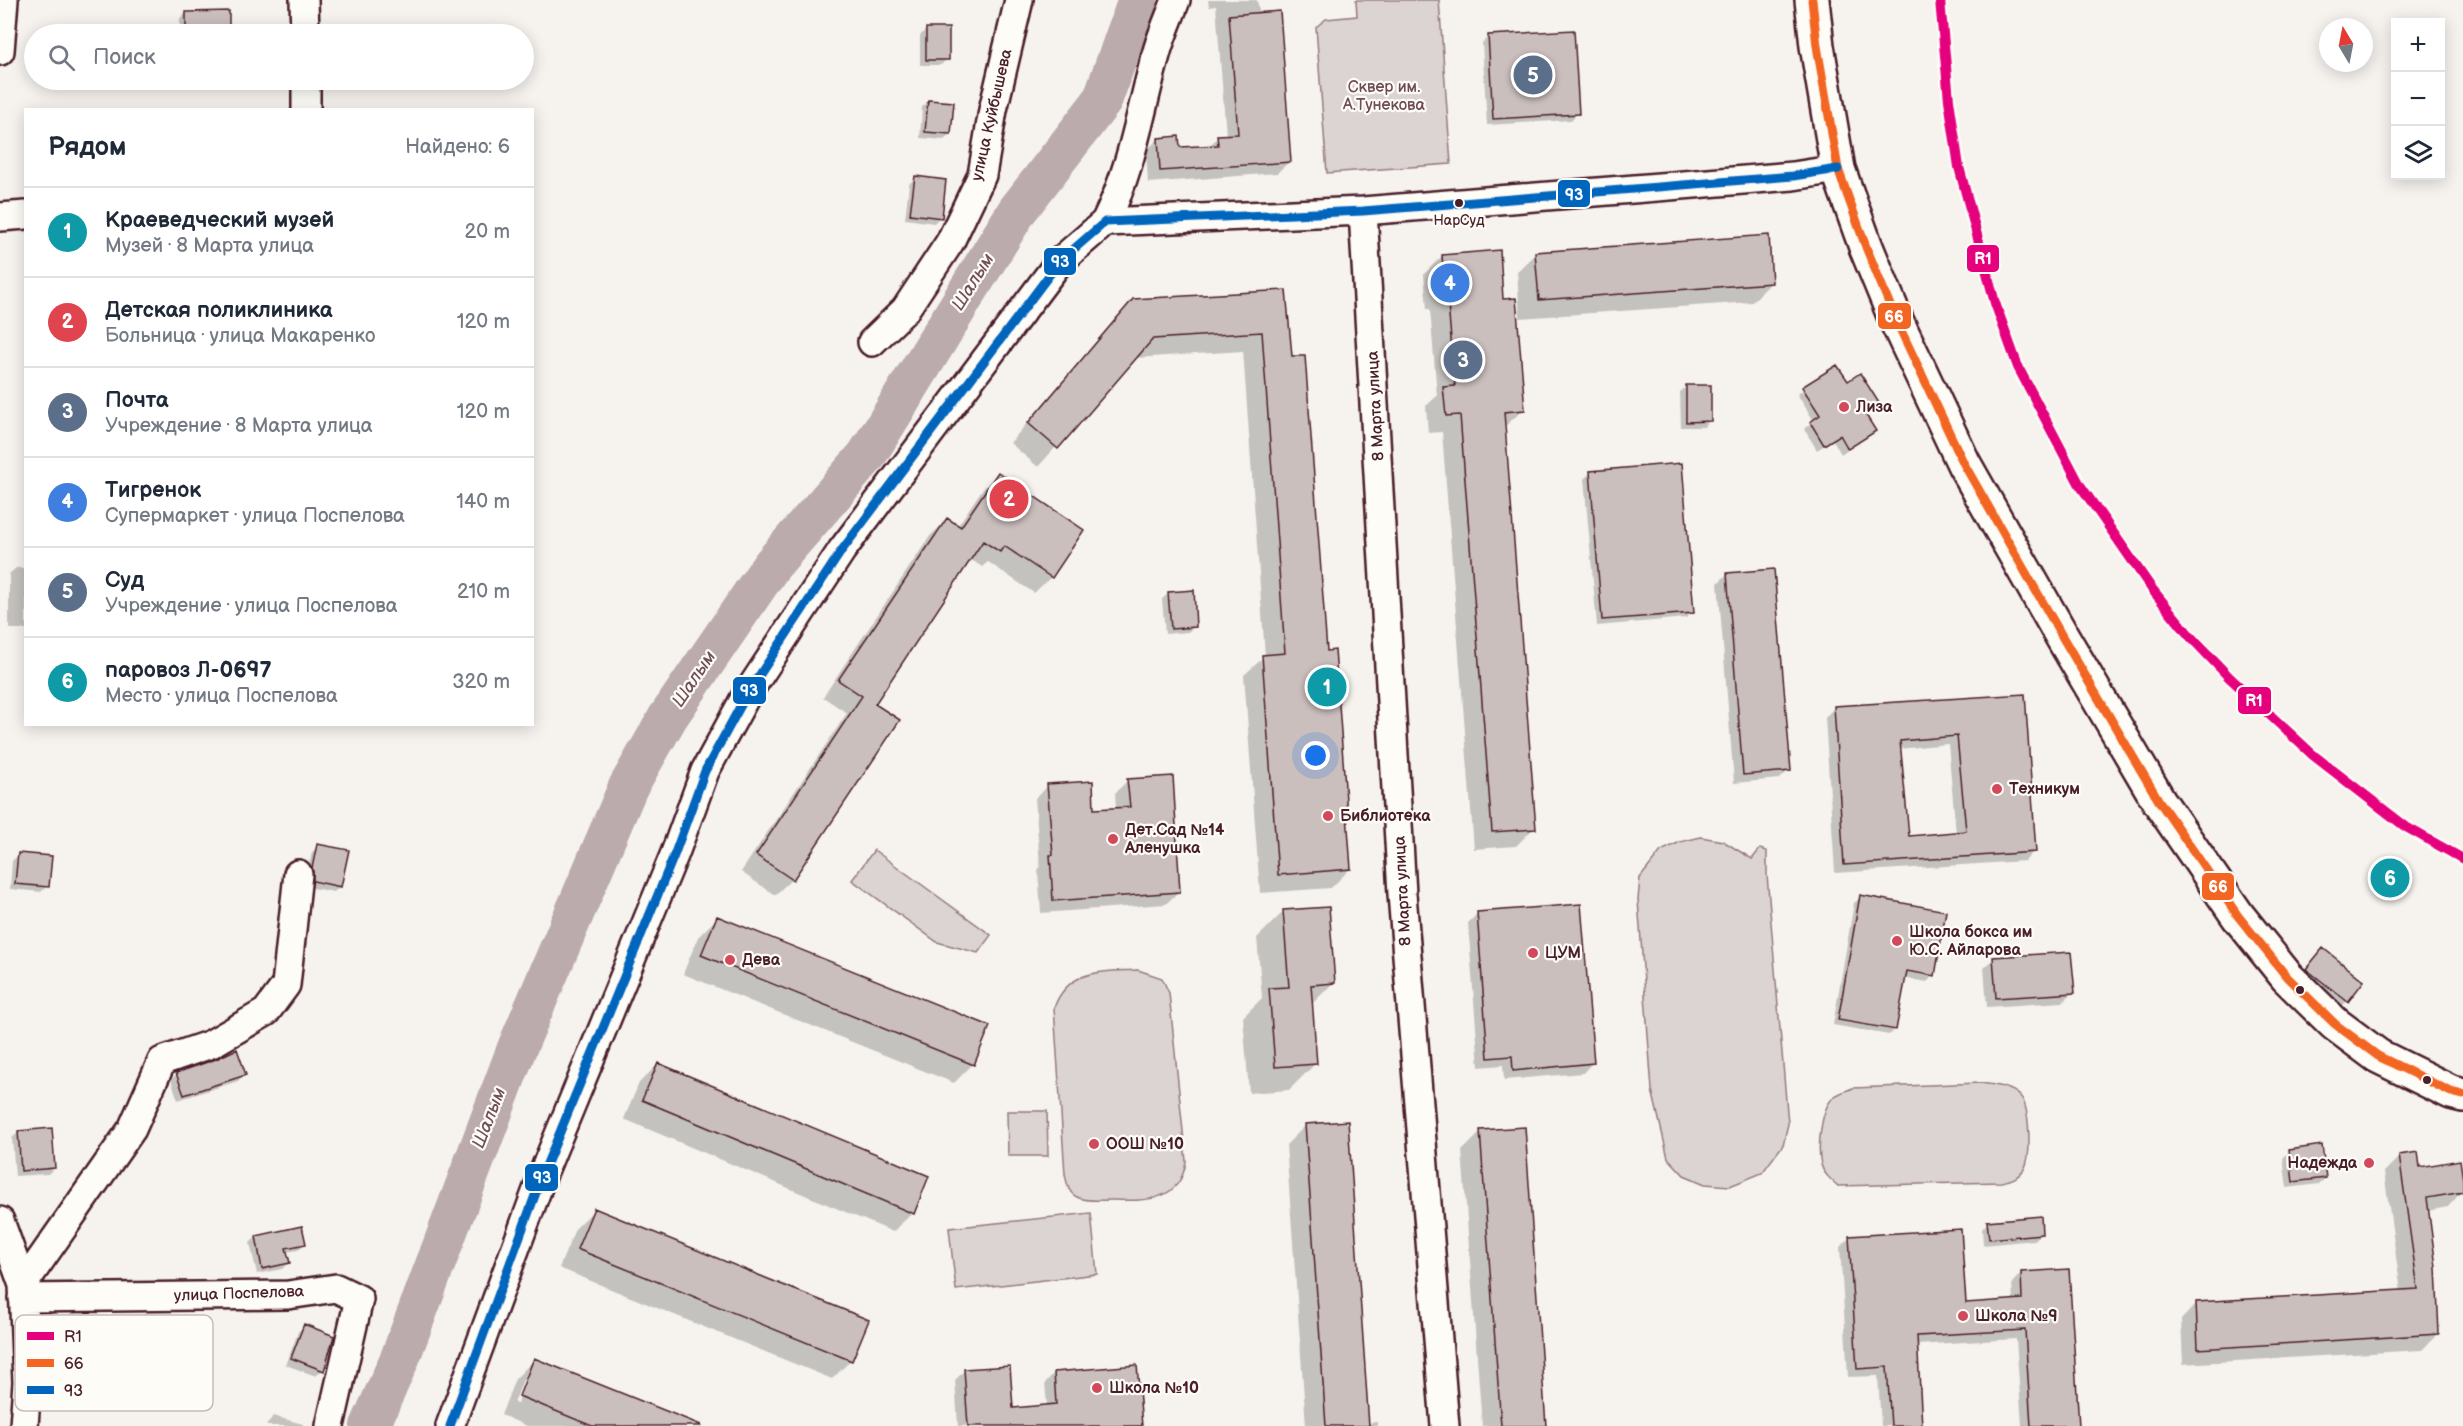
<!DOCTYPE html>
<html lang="ru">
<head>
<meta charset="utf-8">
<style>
  body { margin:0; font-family:"Balsamiq Sans",sans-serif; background:#f6f6f7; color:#1f2937 }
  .controls { position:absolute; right:18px; top:18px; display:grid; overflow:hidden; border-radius:0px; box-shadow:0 3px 15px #0003 }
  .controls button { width:54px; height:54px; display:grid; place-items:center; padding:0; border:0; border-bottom:2px solid #e0e1e3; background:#fff; color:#1f2937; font:30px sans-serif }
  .compass { position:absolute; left:2319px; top:18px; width:54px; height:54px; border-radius:50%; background:#fff; box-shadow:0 3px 15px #0003; rotate:350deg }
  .you { position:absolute; left:1316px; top:756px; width:21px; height:21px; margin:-15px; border:4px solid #fff; border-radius:50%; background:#1a73e8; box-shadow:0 0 0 9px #1a73e833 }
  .badge { display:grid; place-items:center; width:39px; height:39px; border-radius:50%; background:#2563eb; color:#fff; font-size:20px; font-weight:700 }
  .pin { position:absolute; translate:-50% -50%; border:3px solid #fff; box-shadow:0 2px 6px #0006 }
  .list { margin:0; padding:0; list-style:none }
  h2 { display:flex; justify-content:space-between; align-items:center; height:78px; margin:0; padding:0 24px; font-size:26px }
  h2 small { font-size:20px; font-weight:400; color:#747a83 }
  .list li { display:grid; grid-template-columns:39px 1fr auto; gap:18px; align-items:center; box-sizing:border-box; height:90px; padding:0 24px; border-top:2px solid #e0e1e3 }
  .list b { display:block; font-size:22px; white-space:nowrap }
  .list p { margin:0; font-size:20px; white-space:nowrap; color:#747a83 }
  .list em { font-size:20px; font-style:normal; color:#747a83 }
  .icon { flex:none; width:33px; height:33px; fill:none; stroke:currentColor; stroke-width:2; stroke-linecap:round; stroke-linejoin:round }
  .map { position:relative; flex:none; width:2463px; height:1426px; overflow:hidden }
  .search { position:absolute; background:#fff; box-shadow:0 3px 15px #0003; left:24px; top:24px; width:510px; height:66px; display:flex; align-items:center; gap:15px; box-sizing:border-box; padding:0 21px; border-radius:33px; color:#747a83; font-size:22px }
  .panel { position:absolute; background:#fff; box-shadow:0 3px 15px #0003; left:24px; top:108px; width:510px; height:618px; border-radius:0px }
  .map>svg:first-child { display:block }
  .green { fill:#dcd4d2; stroke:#937a7e; stroke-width:1.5 }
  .shadow { fill:#0003; fill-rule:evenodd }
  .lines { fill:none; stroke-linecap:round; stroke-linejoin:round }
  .river { stroke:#bbabac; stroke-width:40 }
  .building { fill:#cbbfbe; stroke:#4a1f2b; stroke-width:1.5; fill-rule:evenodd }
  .minor-casing { stroke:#4a1f2b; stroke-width:32 }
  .major-casing { stroke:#4a1f2b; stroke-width:38 }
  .minor { stroke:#fdfcf7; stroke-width:27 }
  .major { stroke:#fdfcf7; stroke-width:33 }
  .bus-1-casing { stroke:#fdfcf7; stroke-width:14 }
  .bus-2-casing { stroke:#fdfcf7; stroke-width:14 }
  .bus-1 { stroke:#f26522; stroke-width:9 }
  .bus-2 { stroke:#0065bd; stroke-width:9 }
  .rail-1-casing { stroke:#fdfcf7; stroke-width:15 }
  .rail-1 { stroke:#e5007d; stroke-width:10 }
  .bus-dot { fill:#4a1f2b; stroke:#fdfcf7; stroke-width:2 }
  .poi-dot { fill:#d1495b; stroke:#fdfcf7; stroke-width:2 }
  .labels { text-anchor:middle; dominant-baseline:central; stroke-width:4.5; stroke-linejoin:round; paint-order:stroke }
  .bus-label { font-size:14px; fill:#4a1f2b; stroke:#fdfcf7 }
  .park-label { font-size:16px; fill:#6e4c55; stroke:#fdfcf7 }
  .street-label { font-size:16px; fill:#4a1f2b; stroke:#fdfcf7 }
  .poi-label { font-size:16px; font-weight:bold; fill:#4a1f2b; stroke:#fdfcf7; text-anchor:start }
  .water-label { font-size:18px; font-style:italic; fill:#725058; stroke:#fdfcf7 }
  .key { fill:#fdfcf7; stroke:#c7baba; stroke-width:1.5 }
  .key-label { font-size:16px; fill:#4a1f2b }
  .line-badge { stroke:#fdfcf7; stroke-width:2 }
  .badge-label { font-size:16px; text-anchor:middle; font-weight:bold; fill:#fff }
</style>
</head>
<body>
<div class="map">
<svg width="2463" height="1426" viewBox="0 0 2463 1426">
  <rect width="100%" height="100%" fill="#f6f3ef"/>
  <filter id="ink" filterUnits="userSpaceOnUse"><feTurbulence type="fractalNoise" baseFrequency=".0167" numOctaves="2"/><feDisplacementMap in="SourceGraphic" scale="12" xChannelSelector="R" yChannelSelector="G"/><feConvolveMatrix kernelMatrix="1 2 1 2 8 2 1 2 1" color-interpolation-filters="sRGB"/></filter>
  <g filter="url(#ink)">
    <path class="green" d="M1356 0H1439L1451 164 1327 173 1316 27 1326 19 1357 16Z
      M1701 837 1723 841 1752 859 1760 849 1767 851V875L1788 1124 1783 1145 1762 1173 1730 1186 1705 1184 1684 1175 1668 1158 1652 1090 1638 900 1640 878 1661 851 1680 842Z
      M874 850 991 935 978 953 937 942 852 880Z
      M1138 970 1162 978 1169 993 1186 1161C1181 1203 1143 1201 1110 1200 1100 1200 1086 1202 1077 1197 1068 1193 1067 1183 1065 1174L1054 1008C1068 968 1103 972 1138 970Z
      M1980 1083C1993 1085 2010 1086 2020 1096 2030 1106 2032 1157 2024 1169 2018 1178 2012 1180 2001 1182L1838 1186C1831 1180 1823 1173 1821 1164 1817 1148 1821 1110 1832 1099 1837 1093 1846 1091 1853 1088Z
      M1007 1111H1047L1048 1156H1008Z
      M1091 1213 1097 1274 956 1290 949 1228Z"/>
    <path class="shadow" d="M1208 0H1257L1290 161 1277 173 1148 183 1146 151 1158 139 1179 149 1208 147 1218 137 1226 136 1216 6 1209 7Z
      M186 13H228V34H180V19Z
      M926 29 947 59 941 65H920V36Z
      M1488 37 1578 113 1571 120 1487 125 1482 43Z
      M928 101 950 134 944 140 920 138 922 107Z
      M915 178 940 217 934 223 905 219 909 184Z
      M1536 253 1771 283 1752 302 1520 318 1517 272Z
      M1442 256 1502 301 1523 410 1503 428 1534 828 1516 846 1474 849 1442 432 1428 433 1426 406 1437 396 1430 309H1427L1424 274Z
      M1285 291 1290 358 1350 869 1331 888 1260 893 1244 675 1265 656 1243 351 1135 358 1038 467 1010 443 1115 320 1134 301Z
      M1837 367 1847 383 1877 402 1863 414 1874 431 1841 454 1833 440 1817 450 1804 429 1814 421 1797 394Z
      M1687 386 1710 420 1704 427H1681L1680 392Z
      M1591 472 1693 612 1686 618 1597 626 1584 479Z
      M998 474 1051 577 1034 593 988 562 982 567 970 559 873 704 792 879 775 895 741 872 847 713 823 697 930 536 947 520 957 527 981 491Z
      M16 568H26V629H9V574Z
      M1727 574 1789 770 1780 779 1734 783 1718 583Z
      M1169 593 1195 626 1188 632 1165 634 1162 599Z
      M2024 695 2034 851 2025 861 1835 873 1825 717 1834 708ZM1948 744 1956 834 1907 838 1899 749Z
      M1128 780 1179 891 1166 904 1041 913 1038 870 1040 867 1035 798 1048 786 1093 811 1116 809 1115 793Z
      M318 846 340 886 334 892 307 887V875L312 852Z
      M18 855 47 886 41 892 10 889 12 861Z
      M1861 897 1945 912 1933 976 1927 982 1904 978 1895 1029 1889 1035 1833 1025 1854 903Z
      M1284 911 1333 983 1311 1005 1316 1063 1289 1090 1249 1093 1243 1017 1262 998 1257 938Z
      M1478 913 1592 1063 1583 1073 1504 1080 1503 1065 1479 1067 1468 923Z
      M717 918 973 1064 954 1083 683 974 698 937Z
      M2317 956 2347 1001 2341 1007 2301 975Z
      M1994 959 2073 992 2063 1002 1987 1007 1984 968Z
      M658 1064 912 1213 893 1232 624 1119 639 1083Z
      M177 1074H244L238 1081 178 1100 171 1080Z
      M1305 1126 1368 1423 1377 1422 1378 1426H1306L1286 1145Z
      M19 1132 54 1168 48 1174 15 1176 12 1138Z
      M1481 1132 1545 1426H1482L1462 1151Z
      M2290 1151 2325 1178 2319 1184 2287 1188 2283 1158Z
      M2400 1156 2419 1168 2463 1190 2448 1207 2427 1211 2438 1334 2422 1350 2183 1364 2181 1320 2196 1304 2401 1292 2384 1172Z
      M594 1210 851 1360 832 1379 559 1268 575 1229Z
      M1988 1222 2041 1233 2035 1240 1983 1245 1982 1229Z
      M256 1237 304 1244 298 1250 286 1252 288 1263 282 1269 257 1274 250 1243Z
      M1850 1238 1964 1304 2013 1301 2012 1283 2021 1273 2077 1426H2022L2016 1339 1916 1345 1921 1426H1881L1878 1376 1848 1377 1840 1247Z
      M304 1326 322 1370 316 1376 286 1365 298 1332Z
      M534 1360 699 1426H527L501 1415 515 1379ZM523 1380H527L517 1404 514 1403Z
      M964 1371 1011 1410 1047 1406 1045 1383 1054 1373 1141 1426H958L955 1380Z
      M273 1416 303 1424V1426H266Z"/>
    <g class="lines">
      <path class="river" d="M370 1426 400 1358 517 1048 628 787 668 717 771 566 867 455 1017 211 1102 101 1138 0"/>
    </g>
    <path class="building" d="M229 11V34H186V12Z
      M1280 11 1291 162 1160 171 1158 138 1179 136 1180 147 1218 145 1217 135 1238 134 1229 15Z
      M926 28H949V60H926Z
      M1574 30 1579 114 1493 119 1488 35Z
      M928 100 954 102 951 134 925 132Z
      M915 176 946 180 942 218 910 214Z
      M1769 235 1772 283 1539 300 1535 252Z
      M1500 250 1503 299 1516 298 1525 410 1504 412 1536 829 1492 832 1460 415 1446 416 1443 387 1455 386 1447 292H1445L1442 255Z
      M1286 290 1292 356H1305L1327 651 1335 650 1351 869 1278 875 1262 655 1285 653 1262 332 1153 339 1058 449 1028 423 1133 299Z
      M1837 365 1848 381 1860 373 1879 403 1864 412 1876 431 1848 449 1840 435 1824 445 1810 422 1820 415 1802 387Z
      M1686 385H1711V421L1686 422Z
      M1682 463 1694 613 1602 620 1590 471Z
      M998 472 1084 530 1052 578 1004 546 1000 552 983 541 875 704 900 720 793 880 756 855 862 696 838 680 947 518 961 527Z
      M1774 569 1791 771 1743 775 1727 573Z
      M1194 590 1196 627 1171 629 1168 592Z
      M2025 694 2036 852 1844 865 1834 706ZM1957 736 1966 831 1909 836 1900 741Z
      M1173 776 1180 892 1053 901 1050 855H1053L1047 784 1093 781 1094 809 1130 807 1127 779Z
      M317 844 349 850 341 887 313 881 312 868Z
      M18 853 52 856 49 887 15 884Z
      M1860 895 1946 911 1935 976 1907 971 1896 1030 1838 1020Z
      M1581 904 1594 1063 1513 1071 1512 1056 1488 1058 1477 912Z
      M1329 907 1335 983 1311 985 1317 1064 1275 1067 1269 988 1289 987 1283 910Z
      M717 916 990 1026 974 1065 701 955Z
      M2323 948 2364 981 2348 1002 2306 969Z
      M2071 952 2075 993 1996 998 1993 957Z
      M237 1049 246 1075 184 1095 176 1073 216 1059Z
      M658 1063 929 1176 914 1214 642 1100Z
      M1348 1121 1369 1426H1326L1305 1124Z
      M1525 1127 1546 1426H1501L1480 1130Z
      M52 1128 55 1168 21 1171 18 1131Z
      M2322 1145 2326 1178 2293 1182 2289 1150Z
      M2418 1152 2420 1167 2460 1160 2463 1180V1192L2427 1198 2436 1267 2439 1334 2198 1349 2196 1302 2418 1289 2399 1155Z
      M594 1208 869 1320 852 1361 577 1249Z
      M2041 1216 2042 1234 1989 1239 1987 1221Z
      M302 1226 306 1244 286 1248 290 1263 262 1269 256 1236Z
      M1961 1229 1966 1303 2022 1299 2021 1272 2069 1269 2079 1426H2031L2025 1330 1917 1336 1922 1426H1891L1887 1367 1857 1369 1849 1236Z
      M304 1324 334 1336 324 1371 291 1358Z
      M534 1358 701 1425V1426H592L519 1396Z
      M1137 1365 1142 1426H968L964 1369 1010 1366 1013 1408 1056 1404 1054 1372Z"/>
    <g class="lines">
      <g class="minor-casing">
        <path id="minor" d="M304 0 305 34
          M0 51 4 0
          M306 80V110
          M1363 211 1402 894 1445 1426
          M0 217 26 215
          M1105 222C1133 167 1141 106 1158 48 1163 32 1170 16 1176 0
          M872 342 905 310 950 242 982 175 993 110 1019 0
          M0 1221 23 1285 27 1382 24 1426
          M23 1285 132 1129 162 1061 211 1044 266 1012 286 985 298 874
          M23 1298 288 1295 336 1288 359 1299 330 1426
          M450 1426 544 1171 675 853 705 771 747 694 842 550 1059 262 1105 222 1363 211 1793 176 1838 169"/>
      </g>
      <g class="major-casing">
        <path id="major" d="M1812 0 1817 46 1838 169 1866 247 1896 320 1964 464 2063 638 2159 801 2238 916 2287 977 2335 1024 2378 1056 2451 1092 2463 1095"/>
      </g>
      <use href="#minor" class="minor"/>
      <use href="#major" class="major"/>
      <g class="bus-1-casing">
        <path id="bus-1" d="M1812 0 1817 46 1838 169 1866 247 1896 320 1964 464 2063 638 2159 801 2238 916 2287 977 2335 1024 2378 1056 2451 1092 2463 1095"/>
      </g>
      <g class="bus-2-casing">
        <path id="bus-2" d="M450 1426 544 1171 675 853 705 771 747 694 842 550 1059 262 1105 222 1363 211 1793 176 1838 169"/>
      </g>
      <use href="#bus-1" class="bus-1"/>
      <use href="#bus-2" class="bus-2"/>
      <g class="rail-1-casing">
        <path id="rail-1" d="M1940 0 1949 100 1959 167 1995 303 2018 367 2080 485 2152 589 2189 635 2229 677 2313 755 2406 827 2463 859"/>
      </g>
      <use href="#rail-1" class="rail-1"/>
    </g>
  </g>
  <g class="bus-dot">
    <circle cx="1459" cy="203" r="5"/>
    <circle cx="2300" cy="990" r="5"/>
    <circle cx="2427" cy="1080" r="5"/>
  </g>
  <g class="poi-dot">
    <circle cx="1844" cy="407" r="6"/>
    <circle cx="1997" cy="789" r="6"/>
    <circle cx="1328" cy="816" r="6"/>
    <circle cx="1113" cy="839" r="6"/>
    <circle cx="1897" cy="941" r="6"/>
    <circle cx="1533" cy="953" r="6"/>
    <circle cx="730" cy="960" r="6"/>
    <circle cx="1094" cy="1144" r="6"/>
    <circle cx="2369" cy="1163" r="6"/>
    <circle cx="1963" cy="1316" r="6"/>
    <circle cx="1097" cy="1388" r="6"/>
  </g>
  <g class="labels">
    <g class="bus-label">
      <text x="1459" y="220">НарСуд</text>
    </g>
    <g class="park-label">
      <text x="1384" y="87">Сквер им.<tspan x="1384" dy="18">А.Тунекова</tspan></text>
    </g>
    <g class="street-label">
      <text transform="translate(992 115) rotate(-77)">улица Куйбышева</text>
      <text transform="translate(1376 406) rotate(-93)">8 Марта улица</text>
      <text transform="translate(1403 891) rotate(-93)">8 Марта улица</text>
      <text transform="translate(239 1294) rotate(-2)">улица Поспелова</text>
    </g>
    <g class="poi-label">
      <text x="1856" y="407">Лиза</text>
      <text x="2009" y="789">Техникум</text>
      <text x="1340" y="816">Библиотека</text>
      <text x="1125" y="830">Дет.Сад №14<tspan x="1125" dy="18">Аленушка</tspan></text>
      <text x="1909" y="932">Школа бокса им<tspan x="1909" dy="18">Ю.С. Айларова</tspan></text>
      <text x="1545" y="953">ЦУМ</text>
      <text x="742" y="960">Дева</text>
      <text x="1106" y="1144">ООШ №10</text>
      <text x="2357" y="1163" text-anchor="end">Надежда</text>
      <text x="1975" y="1316">Школа №9</text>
      <text x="1109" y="1388">Школа №10</text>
    </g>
    <g class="water-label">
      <text transform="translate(973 282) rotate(-58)">Шалым</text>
      <text transform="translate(694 679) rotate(-56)">Шалым</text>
      <text transform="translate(489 1118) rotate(-69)">Шалым</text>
    </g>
  </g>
  <rect x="15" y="1315" width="198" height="96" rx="9" class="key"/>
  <rect x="27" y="1332" width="27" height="8" fill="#e5007d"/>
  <rect x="27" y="1359" width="27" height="8" fill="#f26522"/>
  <rect x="27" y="1386" width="27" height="8" fill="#0065bd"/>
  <g class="key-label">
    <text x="64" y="1342">R1</text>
    <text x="64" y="1369">66</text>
    <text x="64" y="1396">93</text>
  </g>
  <g class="line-badge">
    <rect x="1557" y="179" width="34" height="29" rx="6" fill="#0065bd"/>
    <rect x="1966" y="244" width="34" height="29" rx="6" fill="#e5007d"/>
    <rect x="1043" y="247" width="34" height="29" rx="6" fill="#0065bd"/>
    <rect x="1877" y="302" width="35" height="28" rx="6" fill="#f26522"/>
    <rect x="732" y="676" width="35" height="29" rx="6" fill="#0065bd"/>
    <rect x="2237" y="686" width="35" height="29" rx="6" fill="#e5007d"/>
    <rect x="2201" y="872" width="34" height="29" rx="6" fill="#f26522"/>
    <rect x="524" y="1163" width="35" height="29" rx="6" fill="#0065bd"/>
  </g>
  <g class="badge-label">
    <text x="1574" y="200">93</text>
    <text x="1983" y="264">R1</text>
    <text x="1060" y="267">93</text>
    <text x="1894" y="322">66</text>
    <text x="749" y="696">93</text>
    <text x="2254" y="706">R1</text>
    <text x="2218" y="892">66</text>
    <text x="542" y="1183">93</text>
  </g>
</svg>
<div class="controls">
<button>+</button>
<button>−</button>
<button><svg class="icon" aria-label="layers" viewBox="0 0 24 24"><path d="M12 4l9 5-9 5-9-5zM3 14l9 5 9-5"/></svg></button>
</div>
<svg class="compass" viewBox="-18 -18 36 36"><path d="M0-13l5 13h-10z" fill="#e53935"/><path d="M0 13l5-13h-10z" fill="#747a83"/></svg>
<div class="you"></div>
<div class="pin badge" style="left:1327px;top:687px;background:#0f9aa8">1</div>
<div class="pin badge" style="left:1009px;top:499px;background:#e0444e">2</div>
<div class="pin badge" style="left:1463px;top:360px;background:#5c6f8a">3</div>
<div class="pin badge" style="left:1450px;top:283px;background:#3f7fe0">4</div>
<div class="pin badge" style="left:1533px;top:75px;background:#5c6f8a">5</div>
<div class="pin badge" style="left:2390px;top:878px;background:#0f9aa8">6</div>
<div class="search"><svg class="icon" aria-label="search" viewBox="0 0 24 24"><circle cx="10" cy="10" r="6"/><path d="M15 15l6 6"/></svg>Поиск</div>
<section class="panel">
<h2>Рядом<small>Найдено: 6</small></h2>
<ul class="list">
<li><span class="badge" style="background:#0f9aa8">1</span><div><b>Краеведческий музей</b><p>Музей · 8 Марта улица</p></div><em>20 m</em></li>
<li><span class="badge" style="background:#e0444e">2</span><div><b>Детская поликлиника</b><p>Больница · улица Макаренко</p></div><em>120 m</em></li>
<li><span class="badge" style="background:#5c6f8a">3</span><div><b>Почта</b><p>Учреждение · 8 Марта улица</p></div><em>120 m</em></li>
<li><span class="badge" style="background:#3f7fe0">4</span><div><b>Тигренок</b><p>Супермаркет · улица Поспелова</p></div><em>140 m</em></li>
<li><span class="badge" style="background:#5c6f8a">5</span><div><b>Суд</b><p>Учреждение · улица Поспелова</p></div><em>210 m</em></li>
<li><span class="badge" style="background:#0f9aa8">6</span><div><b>паровоз Л-0697</b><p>Место · улица Поспелова</p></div><em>320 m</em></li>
</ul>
</section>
</div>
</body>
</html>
